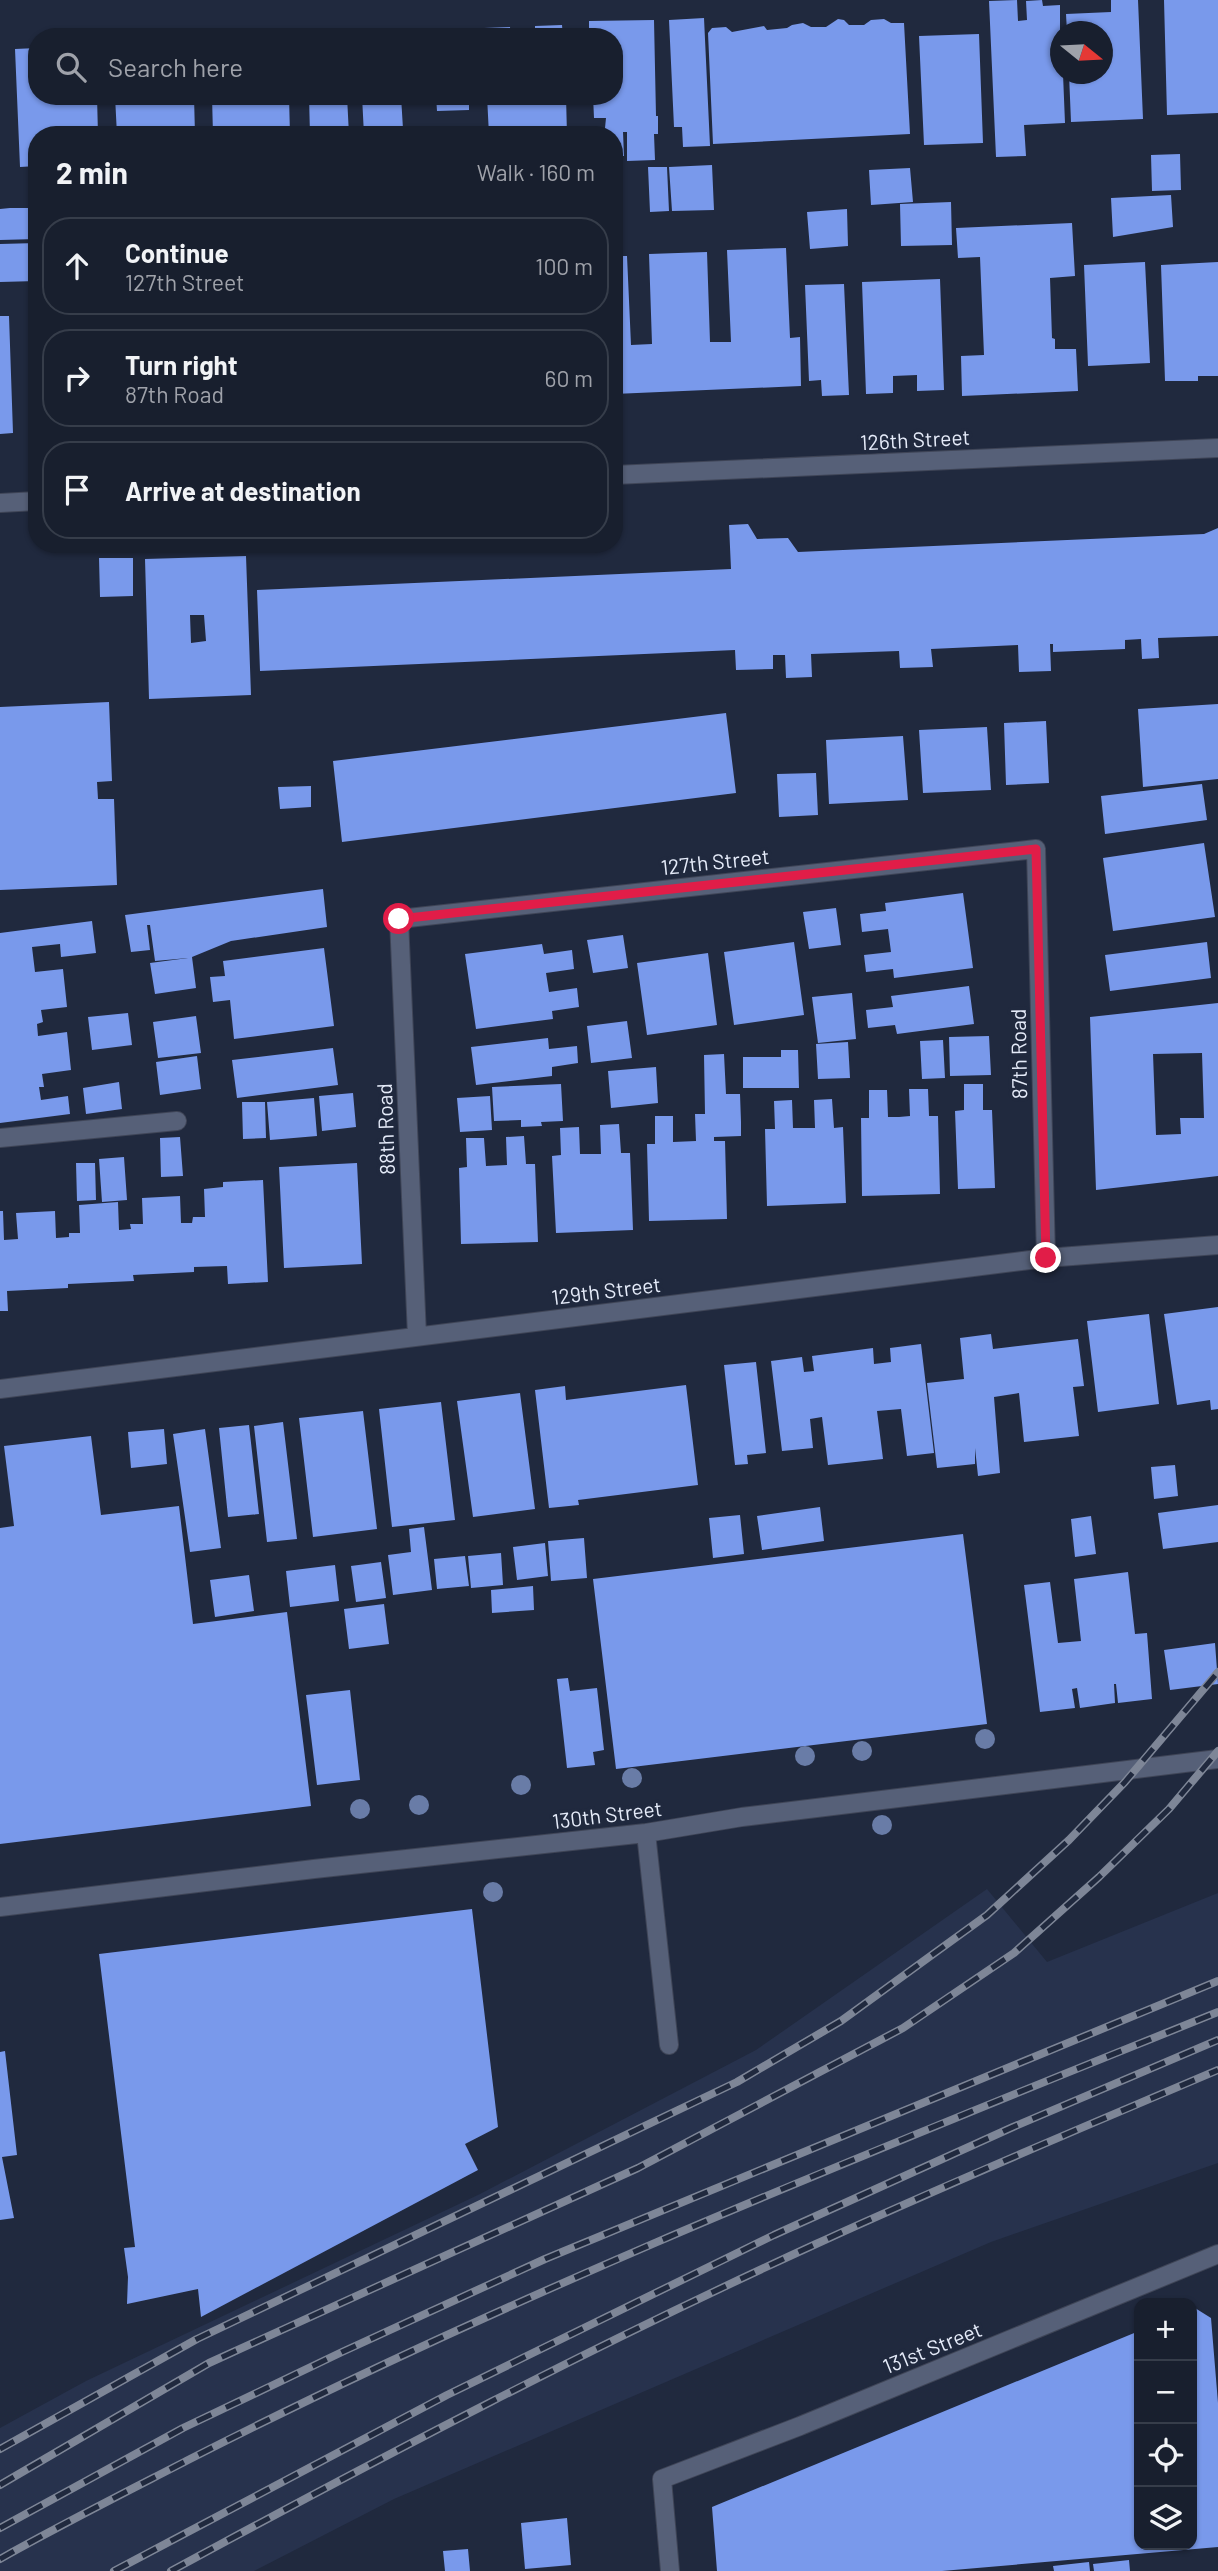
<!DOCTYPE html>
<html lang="en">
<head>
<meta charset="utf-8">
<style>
  body { margin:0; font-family:Barlow,sans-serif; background:#212736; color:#f1f3f6 }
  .controls { position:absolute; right:21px; bottom:21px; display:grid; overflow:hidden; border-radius:14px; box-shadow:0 2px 5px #0004 }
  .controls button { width:63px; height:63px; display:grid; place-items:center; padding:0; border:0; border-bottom:2px solid #363d4a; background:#181f2e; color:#f1f3f6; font:35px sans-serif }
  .compass { position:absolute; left:1050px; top:21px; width:63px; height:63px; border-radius:50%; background:#181f2e; box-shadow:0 2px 5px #0004; rotate:108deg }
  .stop { position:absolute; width:21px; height:21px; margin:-16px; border:5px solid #e11d48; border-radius:50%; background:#fff }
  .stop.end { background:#e11d48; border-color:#fff; box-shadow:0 2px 7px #0008 }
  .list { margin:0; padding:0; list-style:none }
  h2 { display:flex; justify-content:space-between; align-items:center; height:91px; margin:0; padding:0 28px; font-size:30px }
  h2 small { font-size:23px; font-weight:400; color:#9fa2aa }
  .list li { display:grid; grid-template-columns:46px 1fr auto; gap:21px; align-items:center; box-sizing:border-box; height:98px; margin:0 14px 14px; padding:0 14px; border:2px solid #363d4a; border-radius:28px }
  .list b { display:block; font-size:26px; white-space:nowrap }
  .list p { margin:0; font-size:23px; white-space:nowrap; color:#9fa2aa }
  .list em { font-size:23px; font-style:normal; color:#9fa2aa }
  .icon { flex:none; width:38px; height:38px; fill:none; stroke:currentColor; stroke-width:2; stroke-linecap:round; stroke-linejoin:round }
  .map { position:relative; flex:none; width:1218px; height:2571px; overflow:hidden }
  .search { position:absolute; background:#181f2e; box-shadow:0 2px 5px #0004; left:28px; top:28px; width:595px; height:77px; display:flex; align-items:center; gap:18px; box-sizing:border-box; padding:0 24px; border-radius:28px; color:#9fa2aa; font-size:26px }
  .panel { position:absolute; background:#181f2e; box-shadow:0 2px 5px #0004; left:28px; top:126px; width:595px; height:427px; border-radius:28px }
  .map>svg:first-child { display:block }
  .built { fill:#27324d }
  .building { fill:#7999eb; fill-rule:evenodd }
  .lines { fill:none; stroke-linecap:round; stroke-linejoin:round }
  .minor-casing { stroke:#3f4557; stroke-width:20 }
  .minor { stroke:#566078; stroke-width:18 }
  .rail-casing { stroke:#7e8697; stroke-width:8 }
  .rail { stroke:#20293e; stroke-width:5; stroke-dasharray:16; stroke-linecap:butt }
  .tree { fill:#697ca7 }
  .route { stroke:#e11d48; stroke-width:9 }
  .labels { text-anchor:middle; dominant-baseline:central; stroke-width:7; stroke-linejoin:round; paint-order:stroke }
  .street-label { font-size:21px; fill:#e5ebf9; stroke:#20293e }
</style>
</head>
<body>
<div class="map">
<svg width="1218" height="2571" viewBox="0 0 1218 2571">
  <rect width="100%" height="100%" fill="#20293e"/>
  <path class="built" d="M987 1889 1047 1962 1218 1893V2163L991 2242 394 2499 254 2571H0V2428L86 2381 480 2194 756 2050Z"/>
  <path class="building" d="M1017 0 1018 21 1027 20 1026 1 1042 0 1043 6 1060 5V74H1063L1065 123 1024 125 1026 156 996 157 989 1Z
    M1111 0H1138L1143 119 1071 122 1069 74H1102V32H1067L1066 14 1111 12Z
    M1164 0H1218V113L1167 115Z
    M704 18 710 146 683 147 682 127H674L669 20Z
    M838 19 844 20 849 25H864L871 20 884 19 891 23H904L910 134 713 144 708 33 712 28 726 27 732 32 764 26 767 30 787 28 792 25 803 23 811 27H826Z
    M654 20 656 116H658V134H654L655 160 627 161V132H623L624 156H614V135H599V128H605L606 118H594L593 96H614V37H589V21Z
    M562 25 563 37H535V26Z
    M510 27 511 37H484V28Z
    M466 30V37H435V31Z
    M979 34 983 143 924 145 919 36Z
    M37 48V96H97L98 135H37V166L20 167 15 49Z
    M115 96H194L195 135H117Z
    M212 96H289L290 135H213Z
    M309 96H347L349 135H310Z
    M362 96H401L403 129 384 130 385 135H364Z
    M436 96H469V110L437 111Z
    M487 96H566L567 135H489Z
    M1180 154 1181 190 1152 191 1151 155Z
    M712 165 714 210 672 211 669 167Z
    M648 167H667L669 211 650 212Z
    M910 168 913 202 871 205 869 170Z
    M1171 195 1173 227 1113 237 1111 198Z
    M951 202 952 245 901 246 900 204Z
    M10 208H37V239L0 240V209Z
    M847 209 848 246 810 249 807 212Z
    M1072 223 1075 276 1050 278 1052 338 1055 339V349H1076L1078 391 962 396 961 356 984 355 980 257 958 258 956 228Z
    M37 243V281L0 282V244Z
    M786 248 790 338 800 337 801 386 614 394V256H627L631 345 652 344 649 254 707 252 710 342H731L727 250Z
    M1145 262 1150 363 1088 366 1084 265Z
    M1218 262V376H1198V381H1165L1161 265Z
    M940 279 944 390 917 391V375L893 376V393L866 394 862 282Z
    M844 284 849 395 822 396 821 380 809 381 805 285Z
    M37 315V399H35L30 316Z
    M0 316H9L13 433 0 434Z
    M748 524 757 539 788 538 798 552 1204 534 1218 528V636L1158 638 1159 658 1142 659 1141 639 1125 640V649L1053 652V644H1050L1051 671 1019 672 1018 645 931 649 933 667 900 668 899 651 811 654 812 677 786 678 785 655H773V669L736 670 735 650 260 671 257 590 731 569 729 525Z
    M246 556 251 695 149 699 145 559ZM190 615H204L206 641 191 643Z
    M99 558H133V596L100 597Z
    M109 702 112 781 97 782 98 799H114L117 885 0 890V707Z
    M1218 704V779L1143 787 1138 709Z
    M726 713 736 793 342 842 333 761Z
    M1046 721 1049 783 1006 785 1004 723Z
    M987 727 991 790 923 793 919 730Z
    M903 736 908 800 829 804 826 740Z
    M816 773 818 815 779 817 777 774Z
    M1202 784 1207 820 1105 834 1101 796Z
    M311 786V807L280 809 278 787Z
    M1204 843 1215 917 1113 931 1103 858Z
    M323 889 327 927 231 941 192 957 196 988 155 994 150 963 188 958 155 961 150 925H147L150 950 131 952 125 915Z
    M963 893 973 968 894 978 893 969 866 972 864 955 891 952 888 929 862 932 860 914 886 911 885 903Z
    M836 908 841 945 809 949 803 912Z
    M92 921 96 953 61 957 60 944 32 947 35 972 63 969 67 1007 41 1010 43 1022 37 1024 38 1036 67 1032 71 1070 42 1074 44 1087H39L41 1100 68 1096 70 1114 0 1123V933Z
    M623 935 628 968 593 973 587 940Z
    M794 942 804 1015 734 1025 724 952Z
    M1207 942 1211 978 1110 991 1105 955Z
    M542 944 544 954 572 950 574 969 546 973 549 992 577 988 579 1007 552 1011 553 1019 476 1029 465 954Z
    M324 948 334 1026 234 1039 230 1000 213 1002 210 977 225 976 223 961Z
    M708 953 717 1025 647 1035 637 963Z
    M969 986 974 1024 897 1034 895 1025 868 1028 866 1010 893 1007 891 996Z
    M852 993 856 1039 818 1043 812 997Z
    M1218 1003V1176L1096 1190 1090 1017ZM1202 1053 1204 1118H1180L1181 1134 1156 1135 1153 1054Z
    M128 1013 132 1045 92 1050 88 1017Z
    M196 1016 201 1053 158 1058 153 1022Z
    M627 1021 632 1058 591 1063 587 1026Z
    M989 1036 991 1075 950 1076 949 1037Z
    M548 1038 549 1049 577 1046 578 1063 552 1067V1076L476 1085 471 1047Z
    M943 1040 945 1078 922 1079 920 1041Z
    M848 1042 850 1078 818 1079 816 1044Z
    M333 1048 338 1085 237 1098 232 1060Z
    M781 1050H798L799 1088H743V1057H781Z
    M724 1054 726 1094H740L741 1122V1136L714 1137V1141H725L727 1219 649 1221 647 1144H655V1116H673V1142L696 1141 695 1114H705L704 1055Z
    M197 1056 201 1089 160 1095 156 1062Z
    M656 1067 658 1103 611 1108 608 1071Z
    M119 1082 122 1109 86 1114 83 1088Z
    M561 1084 563 1121 541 1122 542 1126 521 1127V1120L494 1121 492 1087Z
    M964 1084H983V1110H992L995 1188 958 1189 955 1111 964 1110Z
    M909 1089H928L929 1116H938L940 1194 862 1196 861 1118H869V1090H887L888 1117H899L910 1116Z
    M353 1093 356 1127 322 1131 319 1096Z
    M490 1096 492 1130 460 1132 457 1098Z
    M314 1098 317 1136 270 1140 267 1102Z
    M832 1099 834 1128 843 1127 846 1203 767 1206 765 1129H775L774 1101 792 1100 793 1128H815L814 1100Z
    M242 1102H265L266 1138 243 1139Z
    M619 1124 621 1153H630L633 1230 556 1233 552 1156 561 1155 560 1128 579 1127 580 1154H601L600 1125Z
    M524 1136 526 1164H535L538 1242 461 1244 459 1168 467 1167 466 1138H484L486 1166 507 1165 506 1137Z
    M180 1137 183 1176 161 1177 160 1138Z
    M124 1157 127 1200 102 1202 99 1159Z
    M76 1163H95L96 1200 77 1201Z
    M357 1163 362 1264 284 1268 279 1167Z
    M263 1180 268 1282 228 1284 227 1266 194 1267V1272L133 1275 134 1281 68 1284V1288L7 1291 8 1311H0V1211H3L4 1240 18 1239 16 1213 55 1211 56 1238 69 1237V1233H80L79 1205 118 1202 119 1230 131 1229 130 1224H143L142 1198 180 1196 181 1223H192L193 1217H205L204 1189 223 1187V1182Z
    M1218 1307V1409L1211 1410 1210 1400 1177 1405 1164 1314Z
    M1149 1314 1159 1404 1098 1412 1087 1321Z
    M991 1334 993 1349 1078 1339 1084 1386 1073 1387 1079 1436 1024 1442 1019 1393 994 1397 1000 1473 978 1476 975 1448V1464L937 1468 927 1383 964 1379 960 1338Z
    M921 1344 934 1453 907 1456 901 1409 877 1411 883 1459 828 1465 822 1417 810 1419 813 1448 782 1451 771 1361 802 1357 804 1372 814 1371 812 1356 873 1348 874 1364 891 1362 890 1348Z
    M756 1362 766 1453 747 1455 748 1464 735 1465 724 1365Z
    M686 1385 698 1485 578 1500 579 1505 549 1508 535 1390 565 1386 566 1400Z
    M520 1393 535 1509 473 1517 457 1401Z
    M441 1402 455 1520 392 1527 379 1409Z
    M363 1411 377 1529 313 1537 299 1418Z
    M283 1422 297 1539 267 1542 254 1426Z
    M249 1425 259 1514 228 1517 219 1428Z
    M164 1429 167 1464 131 1468 128 1432Z
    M205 1429 221 1548 190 1552 173 1434Z
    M91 1436 101 1515 179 1506 193 1624 287 1612 311 1806 0 1844V1528L14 1526 4 1446Z
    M1175 1465 1178 1496 1154 1499 1151 1467Z
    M1218 1505V1542L1163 1549 1158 1513Z
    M820 1507 824 1541 762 1550 757 1516Z
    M740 1515 744 1554 713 1558 709 1518Z
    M1091 1516 1096 1554 1075 1557 1071 1519Z
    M424 1527 432 1590 393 1595 388 1555 411 1552 409 1529Z
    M963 1534 987 1724 616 1769 593 1579Z
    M584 1538 587 1578 551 1581 548 1541Z
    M545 1543 548 1576 517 1580 513 1547Z
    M501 1553 503 1585 471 1588 468 1556Z
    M465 1556 469 1586 437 1589 434 1559Z
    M381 1562 386 1598 356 1602 351 1566Z
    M335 1565 339 1601 290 1607 286 1571Z
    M1128 1572 1135 1634 1147 1633 1152 1699 1118 1703 1116 1684H1114L1115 1703 1080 1708 1077 1688 1072 1689 1075 1708 1040 1712 1024 1585 1050 1582 1058 1643 1081 1641 1074 1579Z
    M249 1575 254 1611 215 1617 210 1580Z
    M533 1586 534 1610 492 1613 491 1590Z
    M384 1604 389 1644 349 1649 344 1609Z
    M1215 1643 1218 1684 1170 1690 1164 1650Z
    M568 1678 570 1691 597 1688 604 1750 593 1752 595 1765 567 1768 557 1679Z
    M350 1690 360 1780 317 1785 306 1695Z
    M472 1909 498 2127 465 2144 478 2170 201 2317 198 2289 127 2304 128 2277 124 2248 135 2247 99 1954Z
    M5 2051 17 2155 2 2157 14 2218 0 2220V2052Z
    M1195 2308 1211 2318 1218 2403V2547L942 2571H717L712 2507 1139 2331V2545H1192V2310Z
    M567 2518 571 2565 525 2569 521 2523Z
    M468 2549 470 2571H445L443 2551Z
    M1129 2560 1130 2571H1094L1093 2564Z
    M1089 2562 1090 2571H1054L1053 2566Z"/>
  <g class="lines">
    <g class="minor-casing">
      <path id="minor" d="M614 475 1218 448
        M0 503 37 501
        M0 1138 177 1121
        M417 1336 399 919 1036 849 1046 1258
        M0 1389 1046 1258 1218 1245
        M646 1833 669 2045
        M0 1907 314 1869 646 1833 742 1817 1218 1759
        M670 2571 662 2479 800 2426 1218 2254"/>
    </g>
    <use href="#minor" class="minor"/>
    <g class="rail-casing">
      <path id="rail" d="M0 2449 197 2339 737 2082 841 2021 987 1915 1069 1840 1125 1782 1218 1672
        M0 2485 209 2363 638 2168 903 2028 1014 1953 1099 1877 1169 1809 1218 1751
        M0 2528 183 2428 342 2352 545 2259 1218 1981
        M0 2559C62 2524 126 2492 190 2459 523 2289 871 2152 1218 2012
        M114 2571 447 2395 774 2235 1013 2127 1218 2040
        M171 2571C383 2456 597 2344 816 2244 949 2183 1084 2127 1218 2070"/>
    </g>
    <use href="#rail" class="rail"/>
  </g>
  <g class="tree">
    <circle cx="985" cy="1739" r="10"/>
    <circle cx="862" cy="1751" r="10"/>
    <circle cx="805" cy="1756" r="10"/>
    <circle cx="632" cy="1778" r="10"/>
    <circle cx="521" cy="1785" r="10"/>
    <circle cx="419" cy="1805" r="10"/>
    <circle cx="360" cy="1809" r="10"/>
    <circle cx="882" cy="1825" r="10"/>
    <circle cx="493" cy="1892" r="10"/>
  </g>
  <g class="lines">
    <path class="route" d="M399 919 1036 849 1046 1258"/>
  </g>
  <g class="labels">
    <g class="street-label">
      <text transform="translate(915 439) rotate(-3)">126th Street</text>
      <text transform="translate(715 861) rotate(-6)">127th Street</text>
      <text transform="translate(1018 1054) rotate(-91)">87th Road</text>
      <text transform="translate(385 1129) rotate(-92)">88th Road</text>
      <text transform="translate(606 1290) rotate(-7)">129th Street</text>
      <text transform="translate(607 1814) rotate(-7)">130th Street</text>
      <text transform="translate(932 2347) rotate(-22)">131st Street</text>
    </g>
  </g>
</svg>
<div class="controls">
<button>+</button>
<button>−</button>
<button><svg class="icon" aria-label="locate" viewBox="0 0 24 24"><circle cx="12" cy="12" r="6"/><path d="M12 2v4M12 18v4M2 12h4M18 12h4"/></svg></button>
<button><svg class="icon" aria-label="layers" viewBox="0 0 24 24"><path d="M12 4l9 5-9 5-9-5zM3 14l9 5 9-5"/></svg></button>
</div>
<svg class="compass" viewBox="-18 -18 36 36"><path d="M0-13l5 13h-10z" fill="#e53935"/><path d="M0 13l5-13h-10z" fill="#9fa2aa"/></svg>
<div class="stop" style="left:399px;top:919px"></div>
<div class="stop end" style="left:1046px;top:1258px"></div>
<div class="search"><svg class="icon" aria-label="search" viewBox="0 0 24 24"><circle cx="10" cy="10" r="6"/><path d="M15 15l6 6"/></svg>Search here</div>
<section class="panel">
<h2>2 min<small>Walk · 160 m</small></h2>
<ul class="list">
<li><svg class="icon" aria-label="ahead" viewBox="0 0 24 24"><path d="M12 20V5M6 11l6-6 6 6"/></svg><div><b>Continue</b><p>127th Street</p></div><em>100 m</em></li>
<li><svg class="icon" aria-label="right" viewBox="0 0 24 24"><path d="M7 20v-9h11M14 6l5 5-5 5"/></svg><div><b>Turn right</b><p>87th Road</p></div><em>60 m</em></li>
<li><svg class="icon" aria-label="arrive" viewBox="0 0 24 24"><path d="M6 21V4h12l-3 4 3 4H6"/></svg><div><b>Arrive at destination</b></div></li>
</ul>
</section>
</div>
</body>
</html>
